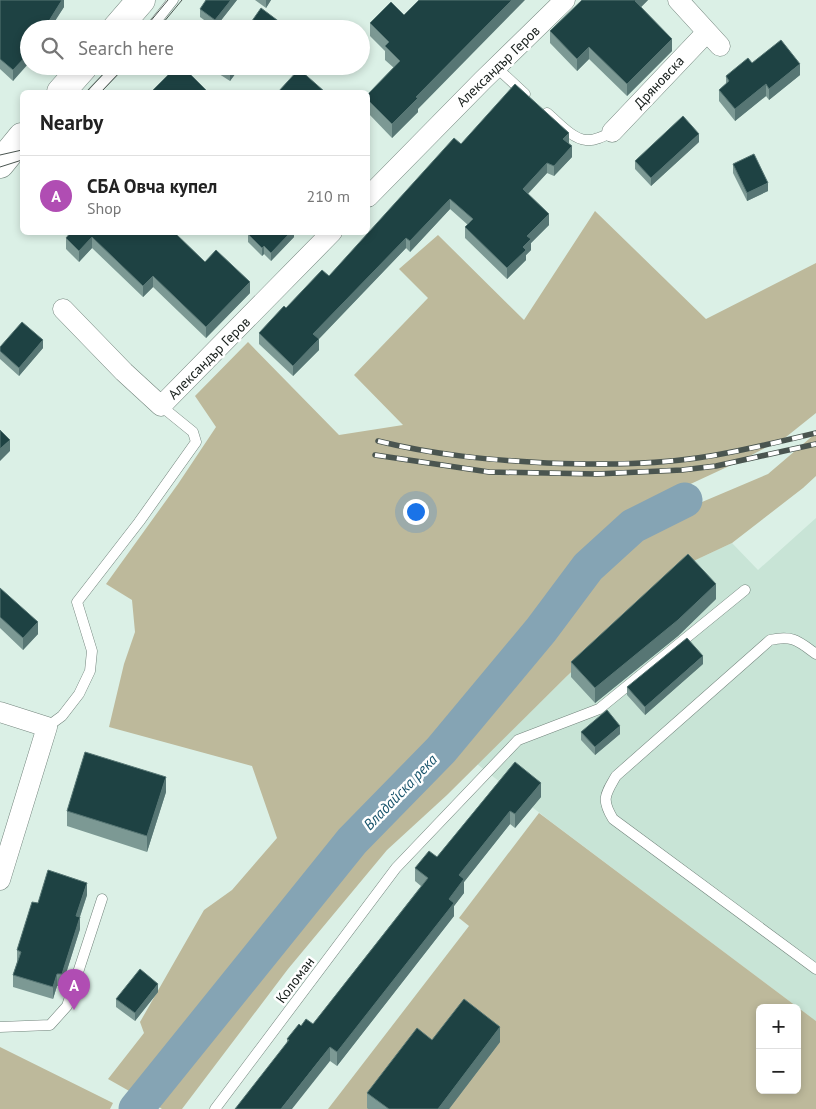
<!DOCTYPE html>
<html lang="en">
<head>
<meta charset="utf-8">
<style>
  body { margin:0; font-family:"PT Sans",sans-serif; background:#f2f2f2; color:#222 }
  .controls { position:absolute; right:15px; bottom:15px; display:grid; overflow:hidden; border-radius:8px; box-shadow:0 2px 8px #0003 }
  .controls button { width:45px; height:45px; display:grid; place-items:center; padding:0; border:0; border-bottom:1px solid #e0e0e0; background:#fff; color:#222; font:25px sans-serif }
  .you { position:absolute; left:415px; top:511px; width:18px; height:18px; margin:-12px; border:4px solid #fff; border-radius:50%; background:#1a73e8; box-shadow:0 0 0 8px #1a73e833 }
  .badge { display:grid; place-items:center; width:32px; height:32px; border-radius:50%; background:#b04db3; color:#fff; font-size:16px; font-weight:700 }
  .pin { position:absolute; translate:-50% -41px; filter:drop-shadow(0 1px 2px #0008) }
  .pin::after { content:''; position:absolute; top:26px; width:18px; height:15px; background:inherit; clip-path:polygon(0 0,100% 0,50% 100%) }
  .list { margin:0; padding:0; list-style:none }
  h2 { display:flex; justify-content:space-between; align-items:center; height:65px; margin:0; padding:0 20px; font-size:21px }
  h2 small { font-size:16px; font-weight:400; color:#767676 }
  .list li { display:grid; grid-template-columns:32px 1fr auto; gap:15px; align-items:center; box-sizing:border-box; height:80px; padding:0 20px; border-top:1px solid #e0e0e0 }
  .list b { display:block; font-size:19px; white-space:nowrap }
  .list p { margin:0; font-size:16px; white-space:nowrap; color:#767676 }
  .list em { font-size:16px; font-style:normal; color:#767676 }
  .icon { flex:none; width:28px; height:28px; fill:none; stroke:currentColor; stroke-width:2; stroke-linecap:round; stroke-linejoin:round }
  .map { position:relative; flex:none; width:816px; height:1109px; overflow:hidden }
  .search { position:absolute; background:#fff; box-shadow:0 2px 8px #0003; left:20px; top:20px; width:350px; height:55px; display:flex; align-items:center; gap:12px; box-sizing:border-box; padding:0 18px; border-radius:28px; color:#767676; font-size:19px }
  .panel { position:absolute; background:#fff; box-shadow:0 2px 8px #0003; left:20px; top:90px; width:350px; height:145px; border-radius:8px }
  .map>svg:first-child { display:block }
  .built { fill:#c8e4d6 }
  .green { fill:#bdb99b; fill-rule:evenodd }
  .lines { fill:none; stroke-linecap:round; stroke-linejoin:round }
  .river { stroke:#85a4b4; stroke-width:35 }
  .lane-casing { stroke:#72847c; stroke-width:11 }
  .street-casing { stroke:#72847c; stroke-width:21 }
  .secondary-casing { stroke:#72847c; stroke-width:29 }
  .lane { stroke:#fff; stroke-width:10 }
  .street { stroke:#fff; stroke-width:20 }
  .secondary { stroke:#fff; stroke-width:28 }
  .tram { stroke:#4a5550; stroke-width:1 }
  .rail-casing { stroke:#4a5550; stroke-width:5.5 }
  .rail { stroke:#fff; stroke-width:4; stroke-dasharray:11; stroke-linecap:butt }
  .wall { fill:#7c9994 }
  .shaded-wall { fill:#577674 }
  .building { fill:#1e4243; stroke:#577674 }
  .labels { text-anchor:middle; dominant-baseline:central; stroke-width:5; stroke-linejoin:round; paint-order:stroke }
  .street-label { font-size:14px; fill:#171e1b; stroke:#fff }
  .water-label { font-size:15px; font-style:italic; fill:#15526a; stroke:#fff }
</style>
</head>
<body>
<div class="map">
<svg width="816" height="1109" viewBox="0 0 816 1109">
  <rect width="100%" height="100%" fill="#dbf0e6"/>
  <path class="built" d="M816 518V1021L550 821 477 764 567 676 685 565 732 543 758 570Z"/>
  <path class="green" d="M595 211 706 319 816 263V413L786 437 740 461 669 494 619 523 574 568 465 707 343 838 131 1092 108 1079 144 1033 140 1022 204 910 232 890 277 838 252 766 109 727 124 664 135 632 132 600 106 584 178 484 216 427 195 396 248 342 339 435 403 425 354 375 428 298 399 269 438 235 524 320Z
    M816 433V476L803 488 732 543 685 565 567 676 447 795 387 850 288 969 182 1109H162L156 1105 215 1028 376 836 449 757 510 684 561 621 600 567 638 532 702 502 768 474Z
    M539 813 816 1021V1109H328L469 926 459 918ZM760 1008H797V1090H760Z
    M0 1047 113 1103 110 1109H0Z"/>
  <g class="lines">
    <path class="river" d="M136 1109 352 841 441 750 541 630 588 567 633 526 685 500"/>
    <g class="lane-casing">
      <path id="lane" d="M150 29 173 0
        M496 67 525 94
        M94 92 118 66
        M547 113C557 121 572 139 586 140 595 141 604 136 612 132
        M816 654C798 641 793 635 770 640L616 776C605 795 601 799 613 819L816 969
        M47 727 62 716 79 694 90 671 92 651 77 602 139 522 196 442 193 432 161 406
        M0 1027 50 1025 67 1006 102 899
        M215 1109 396 868 518 740 599 709 745 590"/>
    </g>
    <g class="street-casing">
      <path id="street" d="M678 0 720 46
        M612 132 707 32
        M368 197 483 80 565 0
        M63 309 124 372 161 406 332 232
        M0 712 47 727 0 880"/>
    </g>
    <g class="secondary-casing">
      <path id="secondary" d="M116 29 141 0
        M61 92 84 66
        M0 164 22 137"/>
    </g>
    <use href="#lane" class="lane"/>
    <use href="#street" class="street"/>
    <use href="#secondary" class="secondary"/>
    <path class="tram" d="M144 29 168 0
      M158 29 182 0
      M86 92 111 66
      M101 92 126 66
      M0 155 22 150
      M0 167 22 160"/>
    <g class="rail-casing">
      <path id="rail" d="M378 441C434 455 490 460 547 463 603 465 661 465 716 455 750 449 783 441 816 433
        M375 455 489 472 597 474 682 470 716 466 816 444"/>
    </g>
    <use href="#rail" class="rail"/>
  </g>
  <path class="wall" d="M0 0H64V7L13 81 0 69Z
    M237 0 215 28 200 17V9Z
    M255 0H271L266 8Z
    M582 0H648L641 7 672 51 627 96 589 59 577 71 550 43V31Z
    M391 2 418 109V112L392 138 368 113V94L394 68 385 60V51L370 36V23Z
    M752 63 800 75 769 100 766 96 735 121 719 101V90L726 84V76Z
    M216 66H241L230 81 216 72Z
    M699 142 651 186 635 169V161Z
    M569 143V144L572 157 554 176 547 173 528 194 549 225 531 243V250L526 255V260L507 279 465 238V227L468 225 450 209 410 252 406 248 319 339V350L293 376 259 344V333L286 308 329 276 461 144Z
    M733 164 768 191 747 201 733 173Z
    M71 232 205 262 250 293 206 338 153 287 143 297 92 248 79 262 66 249V238Z
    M294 232V237L271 261 264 254 262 256 248 242V234Z
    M0 347 43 348 19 376 0 359Z
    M0 588 38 634 23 650 0 628Z
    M716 599 678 636 595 703 571 677V662Z
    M703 664 645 715 627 695V687Z
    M581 732 620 734 595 755 581 740Z
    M515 762 541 797 515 828 510 824 464 882V893L454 906V916L337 1066 330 1061 287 1043V1039L301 1026 313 1024 421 886 415 881V868L437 857Z
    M166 792 147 852 67 826V811Z
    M87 895 80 917V929L62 986H57L53 999 13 987V975L17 962V950L38 903Z
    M158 992 135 1021 116 1007V999Z
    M432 1040 500 1042 449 1109H368L367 1108V1093Z"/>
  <path class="shaded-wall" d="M62 0H64V7L50 29H44Z
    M231 0H237L215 28V20Z
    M266 0H271L266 8Z
    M512 0H525L418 109V112L392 138V124L416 97Z
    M636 0H648L635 13V1Z
    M672 39V51L627 96V84Z
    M589 47V59L577 71V59Z
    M29 53V63L13 81V70Z
    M800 64V75L769 100V89Z
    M235 66H241L230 81V73Z
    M766 84V96L735 121V109Z
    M569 133V143L563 150V139Z
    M699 134V142L651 186V178Z
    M572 146V157L554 176V166Z
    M547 163V173L523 199V189Z
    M768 183V191L747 201V193Z
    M450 199V209L410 252V241Z
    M549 214V225L531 243V250L526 255V260L507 279V268L523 247 527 236Z
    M291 232H294V237L271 261V253Z
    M92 237V248L79 262V251Z
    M406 238V248L313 345V334Z
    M264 246V254L262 256V248Z
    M153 276V287L143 297V286Z
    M250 282V293L206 338V327Z
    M319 339V350L293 376V366Z
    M43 340V348L19 376V368Z
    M10 440V451L0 461V449Z
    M716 584V599L678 636 595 703V688Z
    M38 622V634L23 650V638Z
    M703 656V664L645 715V707Z
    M620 726V734L595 755V747Z
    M166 777V792L147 852V836Z
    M541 783V797L515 828V814Z
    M510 811V824L464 882V893L454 906V916L337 1066V1052L459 875Z
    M87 883V895L76 928V916Z
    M80 917V929L62 986V974Z
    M57 974V986L53 999V987Z
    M158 984V992L135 1021V1013Z
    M500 1027V1042L449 1109H438Z
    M330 1047V1061L292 1109H281Z"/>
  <path class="building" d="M0 0H62L44 29H29V53L13 70 0 59Z
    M206 0H231L215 20 200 9Z
    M419 0H512L416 97 418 98 392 124 368 100V94L400 61 385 46 389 42 370 23 391 2 404 15Z
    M582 0H636L635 1 672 39 627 84 589 47 577 59 550 31Z
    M261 8 289 29H248L247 28Z
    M781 40 800 64 769 89 766 84 735 109 719 90 729 81 726 76 748 58 752 63Z
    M177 66H182L208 92H151Z
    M220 66H235L230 73Z
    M299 69 325 92H278Z
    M515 84 569 133 563 139 572 146 554 166 547 163 523 189 549 214 527 236 531 239 523 247 526 250 507 268 465 227 473 219 450 199 410 241 406 238 313 334 319 339 293 366 259 333 284 306 286 308 322 270 329 276 454 138 461 144Z
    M683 116 699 134 651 178 635 161Z
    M754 154 768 183 747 193 733 164Z
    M71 232H174L205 262 216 250 250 282 206 327 153 276 143 286 92 237 79 251 66 238Z
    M250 232H291L271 253 264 246 262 248 248 234Z
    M22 322 43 340 19 368 0 351V347Z
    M0 430 10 440 0 449Z
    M688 554 716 584 678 620 595 688 571 662Z
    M0 588 38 622 23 638 0 617Z
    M687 638 703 656 645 707 627 687Z
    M607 710 620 726 595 747 581 732Z
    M85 752 166 777 147 836 67 811Z
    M515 762 541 783 515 814 510 811 459 875 464 879 449 899 454 903 337 1052 330 1047 281 1109H235L289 1040 287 1039 299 1024 301 1026 306 1019 313 1024 428 878 415 868 429 851 437 857Z
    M48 870 87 883 76 916 80 917 62 974H57L53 987 13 975 21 952 17 950 32 902 38 903Z
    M140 969 158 984 135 1013 116 999Z
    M464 999 500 1027 438 1109H389L367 1093 417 1028 432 1040Z"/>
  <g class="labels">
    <g class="street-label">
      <text transform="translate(498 66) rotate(-44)">Александър Геров</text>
      <text transform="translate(659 82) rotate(-47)">Дряновска</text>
      <text transform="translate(209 358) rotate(-45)">Александър Геров</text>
      <text transform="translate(295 980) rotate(-53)">Коломан</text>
    </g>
    <g class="water-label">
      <text transform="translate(400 792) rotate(-46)">Владайска река</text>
    </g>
  </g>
</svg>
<div class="controls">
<button>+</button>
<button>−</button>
</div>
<div class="you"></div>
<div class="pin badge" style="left:74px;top:1010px">A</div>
<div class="search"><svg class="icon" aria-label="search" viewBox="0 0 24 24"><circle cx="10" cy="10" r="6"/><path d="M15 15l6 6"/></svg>Search here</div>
<section class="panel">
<h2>Nearby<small></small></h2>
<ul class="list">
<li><span class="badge">A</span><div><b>СБА Овча купел</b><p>Shop</p></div><em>210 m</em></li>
</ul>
</section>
</div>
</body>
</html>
